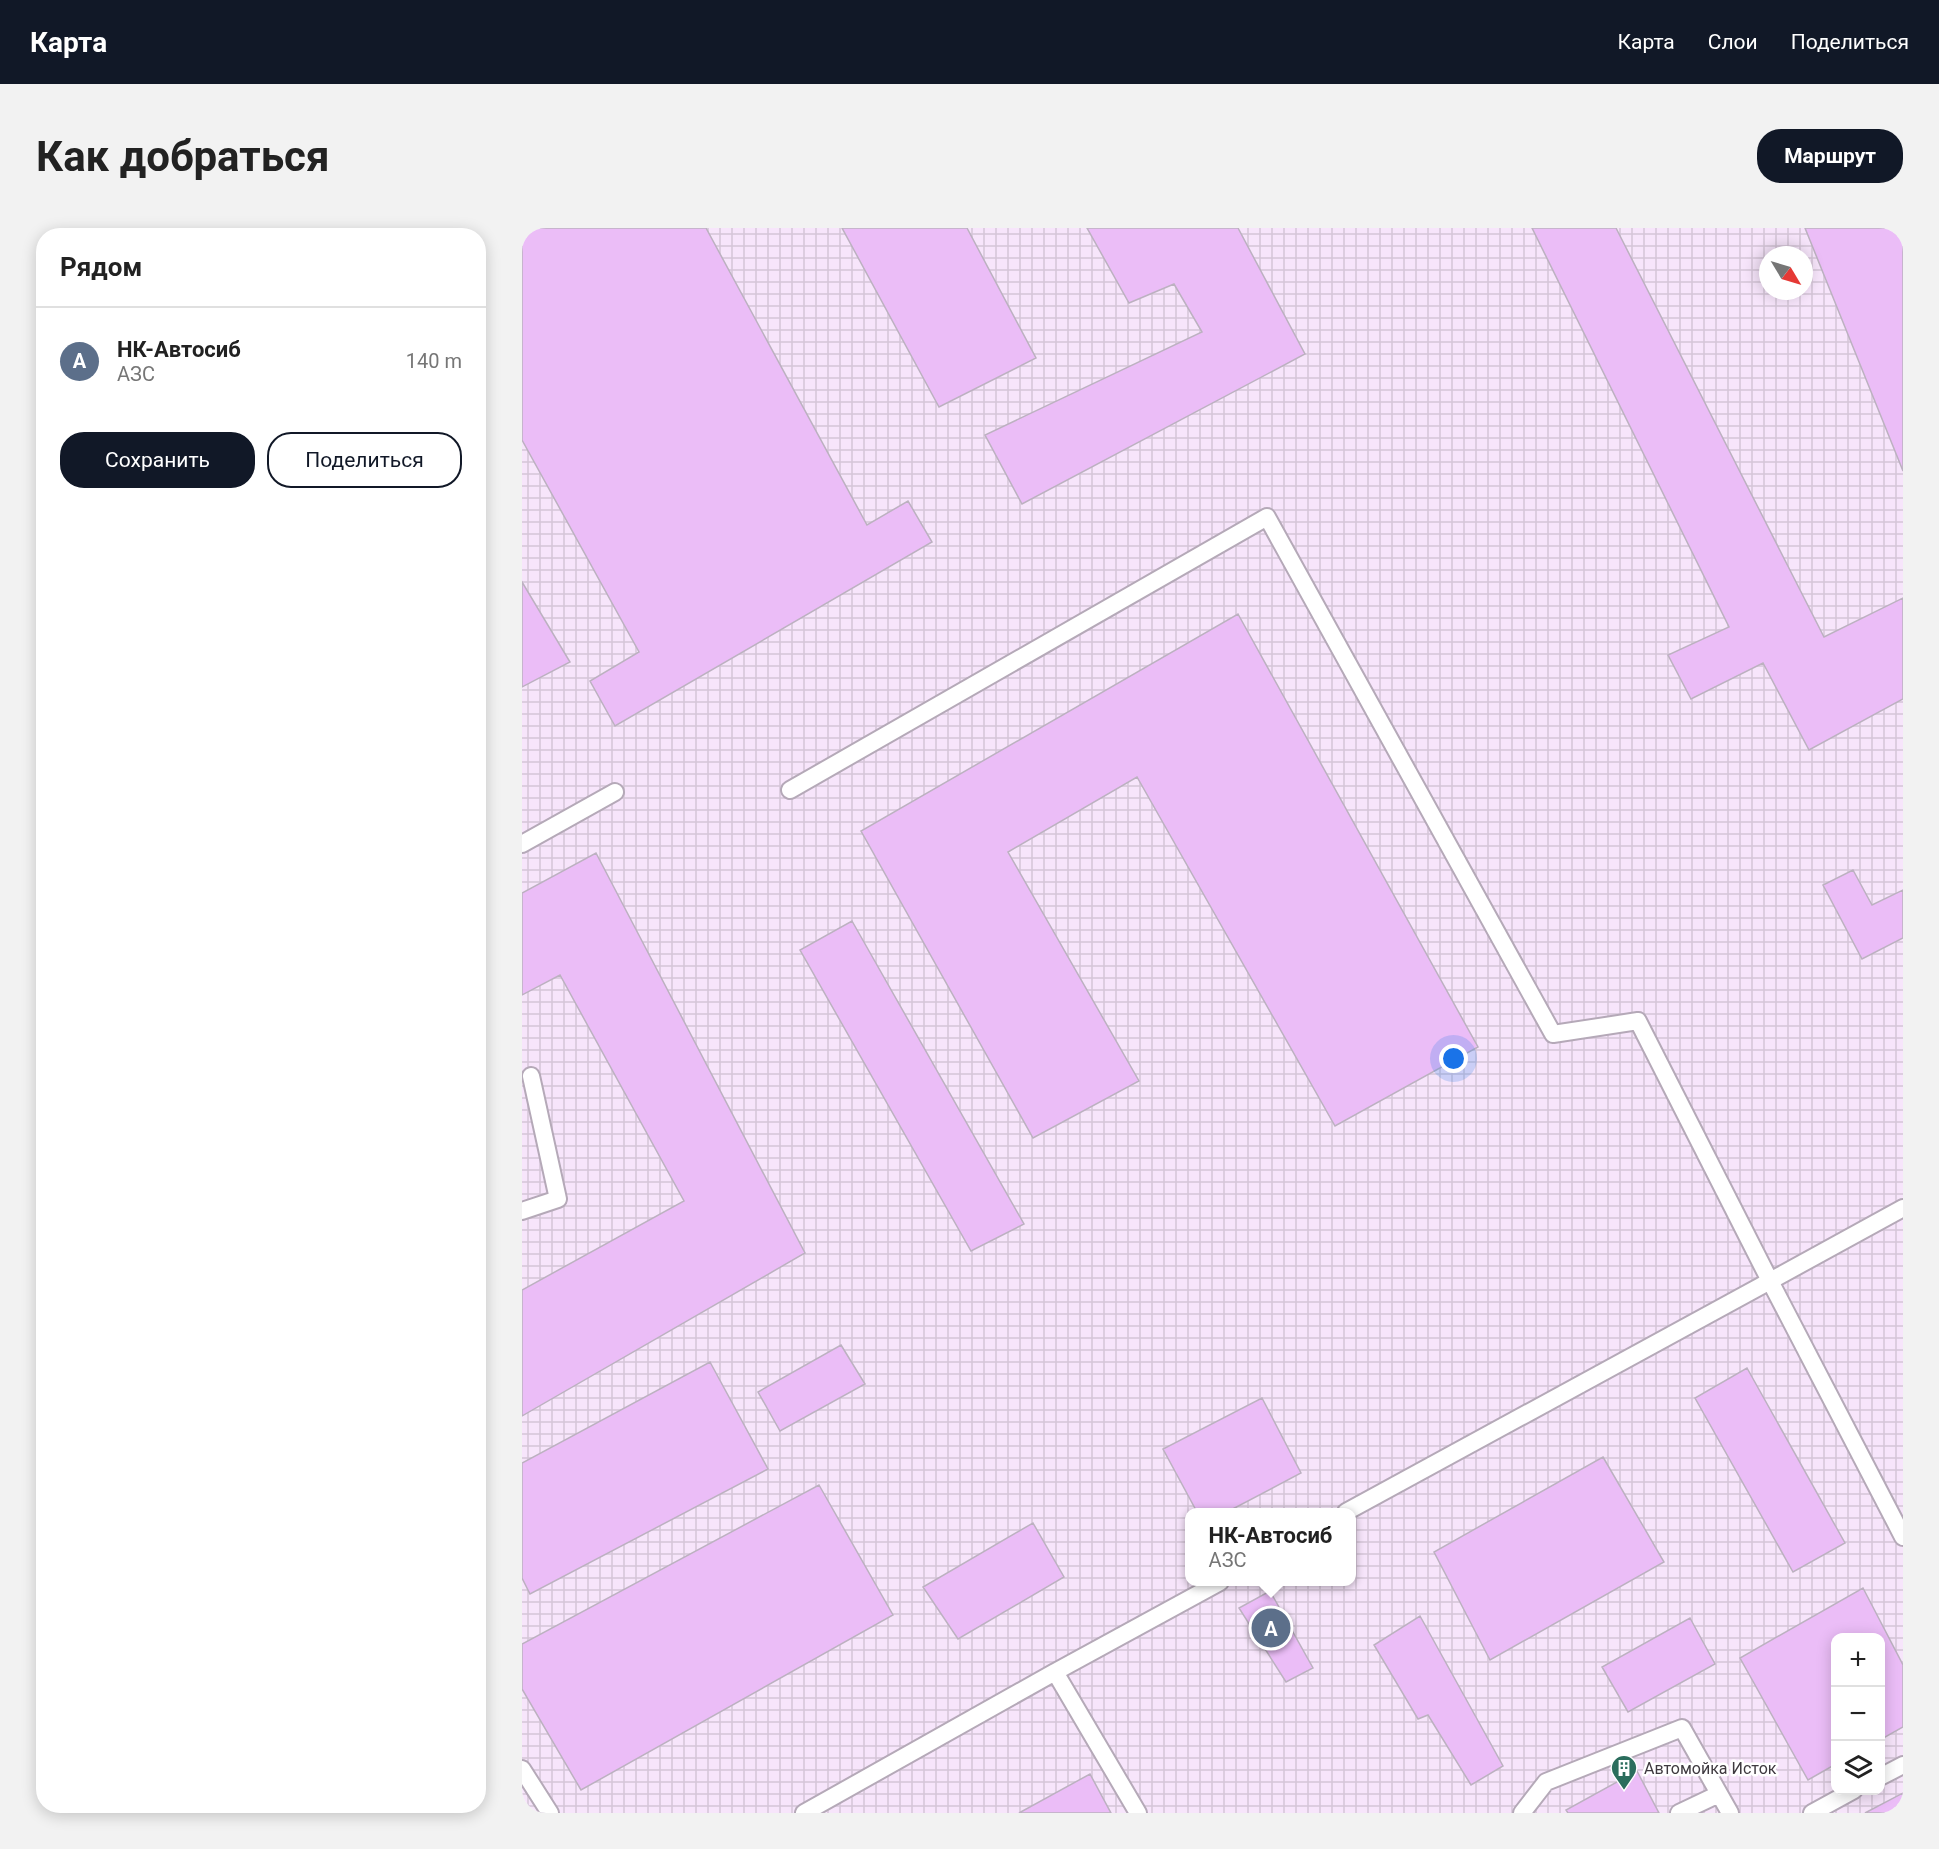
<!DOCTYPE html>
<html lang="ru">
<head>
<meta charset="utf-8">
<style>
  body { margin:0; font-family:Roboto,sans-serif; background:#f2f2f2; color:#222 }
  .controls { position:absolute; right:18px; bottom:18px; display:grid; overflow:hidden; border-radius:12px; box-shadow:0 3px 15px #0003 }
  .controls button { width:54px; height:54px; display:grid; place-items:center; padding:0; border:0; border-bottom:2px solid #e0e0e0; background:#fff; color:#222; font:30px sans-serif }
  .compass { position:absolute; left:1237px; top:18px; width:54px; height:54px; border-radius:50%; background:#fff; box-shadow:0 3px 15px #0003; rotate:128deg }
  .you { position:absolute; left:932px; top:831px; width:21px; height:21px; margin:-15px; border:4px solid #fff; border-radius:50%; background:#1a73e8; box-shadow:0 0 0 9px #1a73e833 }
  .badge { display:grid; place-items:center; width:39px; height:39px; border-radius:50%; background:#111827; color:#fff; font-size:20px; font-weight:700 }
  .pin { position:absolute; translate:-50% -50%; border:3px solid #fff; box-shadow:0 2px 6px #0006 }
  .popup { position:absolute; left:663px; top:1280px; width:171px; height:78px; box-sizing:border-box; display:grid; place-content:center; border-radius:12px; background:#fff; filter:drop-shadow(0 2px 4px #0005); font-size:20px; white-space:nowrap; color:#767676 }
  .popup b { font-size:22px; color:#222 }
  .popup::after { content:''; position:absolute; left:50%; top:100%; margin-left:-12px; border:12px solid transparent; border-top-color:#fff }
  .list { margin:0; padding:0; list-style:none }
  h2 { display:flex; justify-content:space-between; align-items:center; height:78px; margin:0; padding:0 24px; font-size:26px }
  h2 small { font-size:20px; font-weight:400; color:#767676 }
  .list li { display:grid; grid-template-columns:39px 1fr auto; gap:18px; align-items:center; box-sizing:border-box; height:108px; padding:0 24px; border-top:2px solid #e0e0e0 }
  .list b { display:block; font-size:22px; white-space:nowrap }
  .list p { margin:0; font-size:20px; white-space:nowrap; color:#767676 }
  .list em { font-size:20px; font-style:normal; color:#767676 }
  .actions { display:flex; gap:12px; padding:18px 24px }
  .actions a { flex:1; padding:14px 0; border:2px solid #111827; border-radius:24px; text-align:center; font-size:21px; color:#111827 }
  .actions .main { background:#111827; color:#fff }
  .icon { flex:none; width:33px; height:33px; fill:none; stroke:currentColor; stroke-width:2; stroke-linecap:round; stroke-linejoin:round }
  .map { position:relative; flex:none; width:1381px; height:1585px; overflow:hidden; border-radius:24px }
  header { display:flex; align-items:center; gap:36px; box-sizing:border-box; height:84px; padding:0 30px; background:#111827; color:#fff }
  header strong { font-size:28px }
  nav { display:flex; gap:33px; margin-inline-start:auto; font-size:21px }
  .intro { display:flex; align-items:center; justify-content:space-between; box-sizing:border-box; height:144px; padding:0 36px }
  h1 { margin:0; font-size:42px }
  .button { padding:15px 27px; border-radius:24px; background:#111827; color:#fff; font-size:21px; font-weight:700 }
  main { display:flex; gap:36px; padding:0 36px }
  aside { flex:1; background:#fff; border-radius:24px; box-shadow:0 3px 15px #0003 }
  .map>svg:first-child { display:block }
  .industrial { fill:url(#industrial-grid); fill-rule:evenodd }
  .building { fill:#ebbdf7; stroke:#bcb1c0; stroke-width:1.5 }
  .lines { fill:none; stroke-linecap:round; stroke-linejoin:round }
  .service-casing { stroke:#b5a9b8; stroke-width:20 }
  .service { stroke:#fff; stroke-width:16 }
  .labels { text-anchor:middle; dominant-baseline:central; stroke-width:5; stroke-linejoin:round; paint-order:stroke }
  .poi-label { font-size:16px; fill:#3e393f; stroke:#fff; text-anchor:start }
</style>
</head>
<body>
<header>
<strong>Карта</strong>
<nav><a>Карта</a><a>Слои</a><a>Поделиться</a></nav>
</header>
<div class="intro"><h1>Как добраться</h1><a class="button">Маршрут</a></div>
<main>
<aside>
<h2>Рядом<small></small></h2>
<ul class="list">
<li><span class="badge" style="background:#5c6f8a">A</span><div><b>НК-Автосиб</b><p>АЗС</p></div><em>140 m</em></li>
</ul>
<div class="actions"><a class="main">Сохранить</a><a>Поделиться</a></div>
</aside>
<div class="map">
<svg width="1381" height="1585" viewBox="0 0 1381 1585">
  <defs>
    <pattern id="industrial-grid" width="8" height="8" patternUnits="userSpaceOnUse" patternTransform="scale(1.5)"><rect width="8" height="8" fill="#f7e5fb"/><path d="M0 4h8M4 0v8" fill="none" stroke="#d5c5d8"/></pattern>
  </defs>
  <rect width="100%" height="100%" fill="#fdf6ff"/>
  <path class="industrial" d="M0 0H1381V1585H0ZM1246 27H1282V63H1246ZM668 1284H830V1354H668ZM1314 1410H1358V1562H1314Z"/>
  <path class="building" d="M0 0H184L345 297 386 273 410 314 93 498 68 453 117 424 0 212Z
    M320 0H445L514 130 417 179Z
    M565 0H716L783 126 500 276 463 207 680 104 652 56 607 75Z
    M1010 0H1094L1302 409 1381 370V471L1287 522 1241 435 1169 471 1146 427 1207 399Z
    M1283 0H1381V243Z
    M0 354 48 434 0 459Z
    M716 386 956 819 813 898 615 549 486 624 617 853 511 910 339 603Z
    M74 625 283 1025 0 1188V1062L162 973 38 747 0 767V665Z
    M1331 642 1350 677 1381 662V710L1340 731 1301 657Z
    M330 693 502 996 449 1023 278 722Z
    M319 1117 343 1156 258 1203 236 1164Z
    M188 1134 246 1241 8 1366 0 1350V1235Z
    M1225 1140 1323 1315 1271 1344 1173 1170Z
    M740 1170 779 1245 705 1284H675L641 1221Z
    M1081 1229 1142 1334 968 1432 912 1324Z
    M297 1257 371 1387 59 1562 0 1461V1416Z
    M511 1295 542 1349 436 1411 401 1359Z
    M1341 1360 1381 1437V1499L1358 1512V1410H1314V1536L1286 1552 1218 1430Z
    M748 1363 791 1440 764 1454 717 1380Z
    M898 1388 981 1538 949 1557 906 1487 896 1491 852 1417Z
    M1168 1390 1193 1436 1106 1484 1080 1439Z
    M1115 1543 1137 1585H1046L1044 1582Z
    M568 1546 589 1585H497Z
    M1381 1565V1585H1343Z"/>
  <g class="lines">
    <g class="service-casing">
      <path id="service" d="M268 562 745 289 1031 806 1116 793 1248 1053 824 1284
        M0 616 93 564
        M1381 980 1248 1053 1381 1309
        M0 983 36 971 9 848
        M0 1541 28 1585
        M1358 1549 1381 1537
        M282 1585 533 1444
        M616 1585 533 1444 698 1354
        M1000 1585 1024 1554 1160 1500 1208 1585
        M1157 1585 1197 1566
        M1290 1585 1332 1562"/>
    </g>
    <use href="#service" class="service"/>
  </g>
  <defs>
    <g id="building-pin" transform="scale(1.35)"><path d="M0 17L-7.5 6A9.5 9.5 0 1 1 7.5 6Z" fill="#2b6d5d" stroke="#fff"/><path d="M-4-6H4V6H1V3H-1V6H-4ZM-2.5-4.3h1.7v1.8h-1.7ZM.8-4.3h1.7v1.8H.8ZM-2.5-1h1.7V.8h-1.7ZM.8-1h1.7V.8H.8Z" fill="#fff"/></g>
  </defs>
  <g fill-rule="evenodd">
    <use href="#building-pin" x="1102" y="1540"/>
  </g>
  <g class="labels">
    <g class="poi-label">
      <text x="1122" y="1540">Автомойка Исток</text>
    </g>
  </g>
</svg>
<div class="controls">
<button>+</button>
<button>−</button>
<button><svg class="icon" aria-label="layers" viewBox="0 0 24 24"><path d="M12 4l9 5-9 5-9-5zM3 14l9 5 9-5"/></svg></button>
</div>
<svg class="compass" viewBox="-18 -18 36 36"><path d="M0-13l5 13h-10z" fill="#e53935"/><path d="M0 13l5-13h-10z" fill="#767676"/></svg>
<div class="you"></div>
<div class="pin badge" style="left:749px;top:1400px;background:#5c6f8a">A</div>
<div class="popup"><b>НК-Автосиб</b>АЗС</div>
</div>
</main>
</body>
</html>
